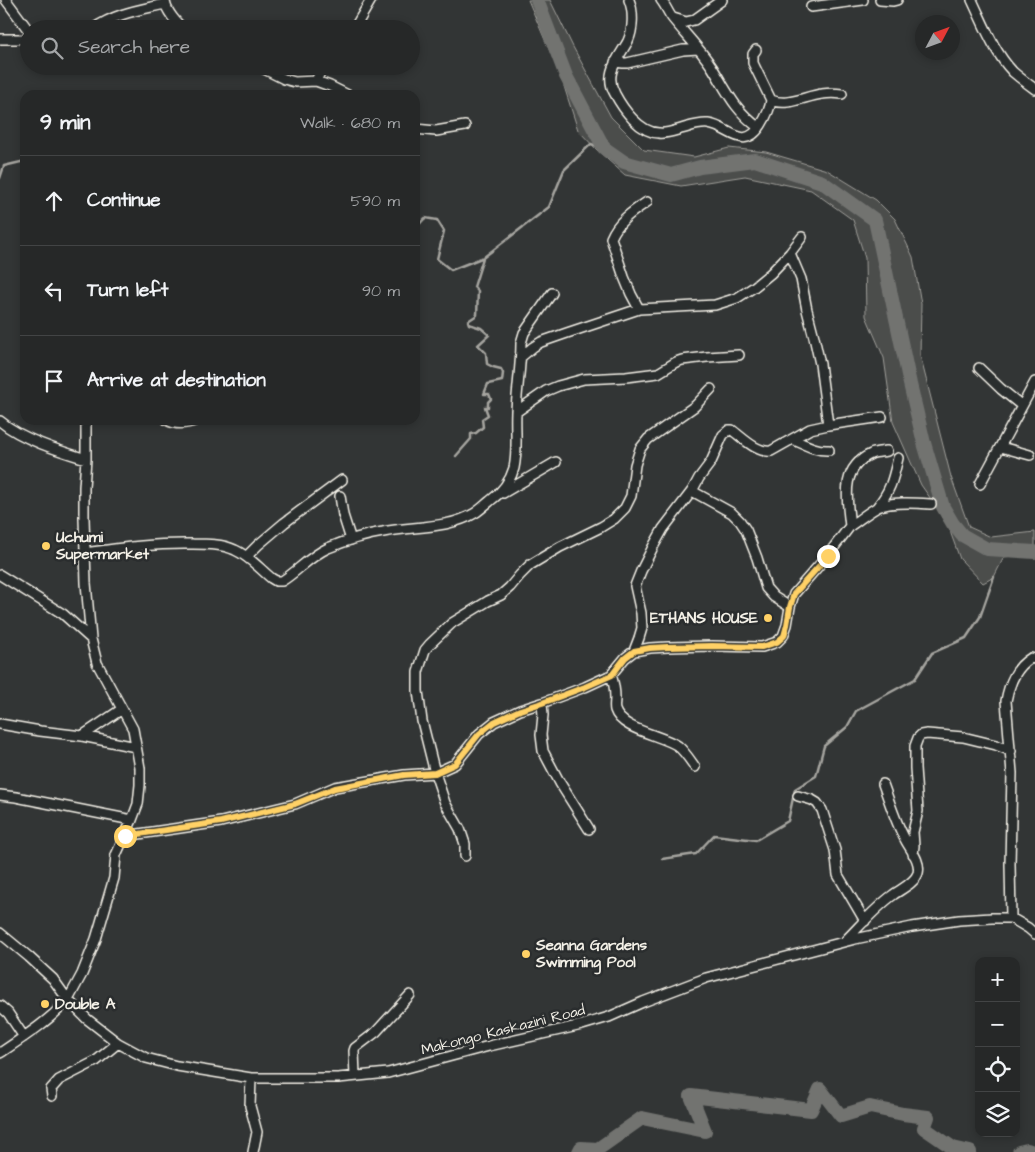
<!DOCTYPE html>
<html lang="en">
<head>
<meta charset="utf-8">
<style>
  body { margin:0; font-family:"Architects Daughter",sans-serif; background:#2e3030; color:#f1f3f6 }
  .controls { position:absolute; right:15px; bottom:15px; display:grid; overflow:hidden; border-radius:10px; box-shadow:0 2px 8px #0003 }
  .controls button { width:45px; height:45px; display:grid; place-items:center; padding:0; border:0; border-bottom:1px solid #424445; background:#262828; color:#f1f3f6; font:25px sans-serif }
  .compass { position:absolute; left:915px; top:15px; width:45px; height:45px; border-radius:50%; background:#262828; box-shadow:0 2px 8px #0003; rotate:49deg }
  .stop { position:absolute; width:15px; height:15px; margin:-11px; border:4px solid #ffd166; border-radius:50%; background:#fff }
  .stop.end { background:#ffd166; border-color:#fff; box-shadow:0 1px 5px #0008 }
  .list { margin:0; padding:0; list-style:none }
  h2 { display:flex; justify-content:space-between; align-items:center; height:65px; margin:0; padding:0 20px; font-size:21px }
  h2 small { font-size:16px; font-weight:400; color:#a4a6a8 }
  .list li { display:grid; grid-template-columns:32px 1fr auto; gap:15px; align-items:center; box-sizing:border-box; height:90px; padding:0 20px; border-top:1px solid #424445 }
  .list b { display:block; font-size:19px; white-space:nowrap }
  .list em { font-size:16px; font-style:normal; color:#a4a6a8 }
  .icon { flex:none; width:28px; height:28px; fill:none; stroke:currentColor; stroke-width:2; stroke-linecap:round; stroke-linejoin:round }
  .map { position:relative; flex:none; width:1035px; height:1152px; overflow:hidden }
  .search { position:absolute; background:#262828; box-shadow:0 2px 8px #0003; left:20px; top:20px; width:400px; height:55px; display:flex; align-items:center; gap:12px; box-sizing:border-box; padding:0 18px; border-radius:28px; color:#a4a6a8; font-size:19px }
  .panel { position:absolute; background:#262828; box-shadow:0 2px 8px #0003; left:20px; top:90px; width:400px; height:335px; border-radius:15px }
  .map>svg:first-child { display:block }
  .green { fill:#4b4d4c; stroke:#a09f9a }
  .lines { fill:none; stroke-linecap:round; stroke-linejoin:round }
  .stream { stroke:#a6a5a0; stroke-width:2.5 }
  .river { stroke:#727370; stroke-width:14 }
  .street-casing { stroke:#f4f1e8; stroke-width:12 }
  .street { stroke:#2a2d2e; stroke-width:9 }
  .route { stroke:#ffd166; stroke-width:6 }
  .poi-dot { fill:#ffd166; stroke:#2a2d2e; stroke-width:2 }
  .labels { text-anchor:middle; dominant-baseline:central; stroke-width:5; stroke-linejoin:round; paint-order:stroke }
  .poi-label { font-size:15px; font-weight:bold; fill:#f4f1e8; stroke:#2a2d2e; text-anchor:start }
  .street-label { font-size:15px; fill:#f4f1e8; stroke:#2a2d2e }
</style>
</head>
<body>
<div class="map">
<svg width="1035" height="1152" viewBox="0 0 1035 1152">
  <rect width="100%" height="100%" fill="#323535"/>
  <filter id="ink" filterUnits="userSpaceOnUse"><feTurbulence type="fractalNoise" baseFrequency=".02" numOctaves="2"/><feDisplacementMap in="SourceGraphic" scale="10" xChannelSelector="R" yChannelSelector="G"/><feConvolveMatrix kernelMatrix="1 2 1 2 8 2 1 2 1" color-interpolation-filters="sRGB"/></filter>
  <g filter="url(#ink)">
    <path class="green" d="M528 0H550L573 47 611 117 644 150 694 157 729 148 766 152 827 170 876 200 895 219 913 257 921 304 920 355 951 477 969 527 991 537 1035 532V554L1004 557 994 577 983 583 960 559 951 534 950 526 921 485 893 422 884 358 866 316 865 258 853 220 811 190 745 176 681 186 625 175 598 151 578 130 562 80Z"/>
    <g class="lines">
      <path class="stream" d="M0 178 4 166 25 161
        M415 229 425 218 437 220 444 231 437 259 451 270 484 257 549 207 564 170 591 144 604 148
        M456 456 471 439V434L476 433 483 427 482 419 488 415 485 407H488V402L491 399 489 394H484L488 384 502 381 503 373 501 369 493 367 487 364 486 353 478 345 489 335 481 328 469 324 468 321 477 315 478 291 474 287 483 258
        M662 859 696 854 714 835 756 840 788 821 795 789 816 776 824 746 847 727 856 711 915 679 932 653 966 638 980 617 994 577"/>
      <path class="river" d="M537 0 566 76 604 148 624 162 671 175 700 167 755 160 822 182 875 220 910 384 924 443 943 507 953 524 962 535 987 549 1035 552
        M579 1152 581 1148 598 1149 642 1118 705 1131 691 1096 811 1110 820 1089 841 1116 870 1107 903 1114 928 1117 924 1128 953 1148 970 1152
        M1019 1152 1027 1150 1033 1152"/>
      <g class="street-casing">
        <path id="street" d="M6 0 29 31
          M165 0C165 10 176 22 183 29
          M629 0C634 12 633 30 628 41 619 58 603 73 615 94 623 109 640 133 659 133 666 134 674 131 681 129 689 127 699 123 708 124 729 126 743 153 761 125 766 117 770 110 771 100L753 63V54L756 50
          M661 0C666 6 668 13 673 19 686 35 701 50 712 67 728 93 734 109 759 128
          M880 0 893 1 897 0
          M972 0C984 25 994 52 1013 72 1020 78 1028 84 1035 89
          M811 7 863 0
          M673 18 686 22 694 20 722 0
          M93 29C116 13 139 10 165 4
          M354 29 371 0
          M0 39H29
          M615 62 623 63H627L683 50 698 49
          M258 66 284 79 295 82 316 81 330 86 348 95
          M316 81 323 66
          M771 100C788 107 805 96 822 94 829 93 835 93 842 94
          M415 129 436 131 465 126
          M790 253 801 279 807 310 814 337 820 364 828 425
          M639 309 631 294 624 277 611 238C618 221 632 212 647 202
          M521 357 533 347 541 342 567 333 639 309 715 305 737 298 754 287 771 273 790 253 802 237
          M979 368 1001 389 1022 406
          M516 412 546 391 558 386 584 379 626 377 658 373 676 362 682 360 707 357 739 355
          M167 420C177 426 187 424 197 420
          M0 421C21 439 60 451 86 459
          M792 439C804 444 816 451 829 450
          M1001 447 1030 455
          M980 484 1035 382
          M692 491 732 513 740 521 746 530 757 558 766 588 774 597 790 607
          M503 493 556 462
          M340 496 343 515 351 540
          M877 507C891 490 893 479 898 458
          M850 526C859 520 867 513 876 508 889 501 916 503 931 504
          M85 553C121 548 157 543 193 544 207 544 222 544 235 550 249 556 259 568 271 578L276 581H282C298 571 310 556 328 548 345 541 364 535 383 532 412 526 449 529 475 513 480 510 485 505 490 501 501 493 510 482 514 468 518 450 515 430 516 411 517 388 521 366 521 343L524 333 552 293
          M247 556 258 545 284 523 342 480
          M0 575 63 614 91 639
          M634 651 639 638 642 628 641 613 635 586 641 571 653 547 663 529 692 491 699 478 711 462 723 435 729 430H732C743 438 757 453 771 451L810 429 828 425 882 417
          M611 675C614 683 615 690 615 698 615 702 614 707 615 710 621 730 662 735 678 746 685 752 690 760 695 767
          M542 703 543 715 541 735 543 751 560 783 589 829
          M0 724 40 731 82 736 136 747
          M82 736 122 709
          M0 795 16 797 132 820
          M798 796 812 800 817 803 822 810 835 850 838 875 865 921
          M125 836 221 822 295 804 335 787 404 775 435 773 455 764 479 734 494 722 520 710 542 703 585 687 611 675 625 658 634 651 650 648 668 647 712 646 762 647 777 642 783 636 787 625 790 607 794 594 828 555 850 526C847 499 840 468 871 454 875 452 882 452 887 451
          M913 854 914 846 913 832 918 811 915 768V746L918 738 921 735 927 734 963 737 996 745 1011 751
          M465 856V844L460 829 445 803 435 773 422 721 418 691V672L425 650 430 644 452 623 488 601 501 595 510 587 520 575 530 565 560 547 601 527 614 519 625 508 631 496 635 465 640 449 648 439 695 406 711 389
          M1011 918 1010 864 1012 773 1006 701C1009 684 1016 667 1031 658L1035 659
          M0 933 29 957 53 979 68 1000 82 974 96 939 114 878 116 855 132 820 138 804 140 785V768L133 729 97 663 91 639 86 583 84 518V487L86 459V420
          M846 940C861 925 875 908 893 895 901 889 915 883 918 873 921 862 911 850 906 841 896 824 890 803 883 784
          M0 1006 8 1013 24 1037
          M0 1053C24 1037 49 1021 68 1000L87 1019 118 1043 146 1058 177 1066 251 1078H338L388 1073 489 1046 582 1025 609 1017 643 1002 706 978 855 939 912 927 959 920 992 918H1011L1028 928 1035 934
          M355 1076 354 1051 355 1048 376 1032 410 995
          M251 1078 250 1106 257 1132 253 1152
          M52 1096 51 1089 59 1080 96 1061 118 1043"/>
      </g>
      <use href="#street" class="street"/>
    </g>
  </g>
  <g class="lines" filter="url(#ink)">
    <path class="route" d="M125 836 221 822 295 804 335 788 404 775 435 773 455 764 479 734 494 722 520 710 542 703 585 687 612 675 625 658 634 651 650 648 668 647 712 646 762 647 777 642 784 636 787 625 790 607 794 594 828 556"/>
  </g>
  <g class="poi-dot">
    <circle cx="46" cy="546" r="5"/>
    <circle cx="768" cy="618" r="5"/>
    <circle cx="526" cy="954" r="5"/>
    <circle cx="45" cy="1004" r="5"/>
  </g>
  <g class="labels">
    <g class="poi-label">
      <text x="56" y="537">Uchumi<tspan x="56" dy="17">Supermarket</tspan></text>
      <text x="758" y="618" text-anchor="end">ETHANS HOUSE</text>
      <text x="536" y="945">Seanna Gardens<tspan x="536" dy="17">Swimming Pool</tspan></text>
      <text x="55" y="1004">Double A</text>
    </g>
    <g class="street-label">
      <text transform="translate(503 1030) rotate(-14)">Makongo Kaskazini Road</text>
    </g>
  </g>
</svg>
<div class="controls">
<button>+</button>
<button>−</button>
<button><svg class="icon" aria-label="locate" viewBox="0 0 24 24"><circle cx="12" cy="12" r="6"/><path d="M12 2v4M12 18v4M2 12h4M18 12h4"/></svg></button>
<button><svg class="icon" aria-label="layers" viewBox="0 0 24 24"><path d="M12 4l9 5-9 5-9-5zM3 14l9 5 9-5"/></svg></button>
</div>
<svg class="compass" viewBox="-18 -18 36 36"><path d="M0-13l5 13h-10z" fill="#e53935"/><path d="M0 13l5-13h-10z" fill="#a4a6a8"/></svg>
<div class="stop" style="left:125px;top:836px"></div>
<div class="stop end" style="left:828px;top:556px"></div>
<div class="search"><svg class="icon" aria-label="search" viewBox="0 0 24 24"><circle cx="10" cy="10" r="6"/><path d="M15 15l6 6"/></svg>Search here</div>
<section class="panel">
<h2>9 min<small>Walk · 680 m</small></h2>
<ul class="list">
<li><svg class="icon" aria-label="ahead" viewBox="0 0 24 24"><path d="M12 20V5M6 11l6-6 6 6"/></svg><div><b>Continue</b></div><em>590 m</em></li>
<li><svg class="icon" aria-label="left" viewBox="0 0 24 24"><path d="M17 20v-9H6M10 6l-5 5 5 5"/></svg><div><b>Turn left</b></div><em>90 m</em></li>
<li><svg class="icon" aria-label="arrive" viewBox="0 0 24 24"><path d="M6 21V4h12l-3 4 3 4H6"/></svg><div><b>Arrive at destination</b></div></li>
</ul>
</section>
</div>
</body>
</html>
